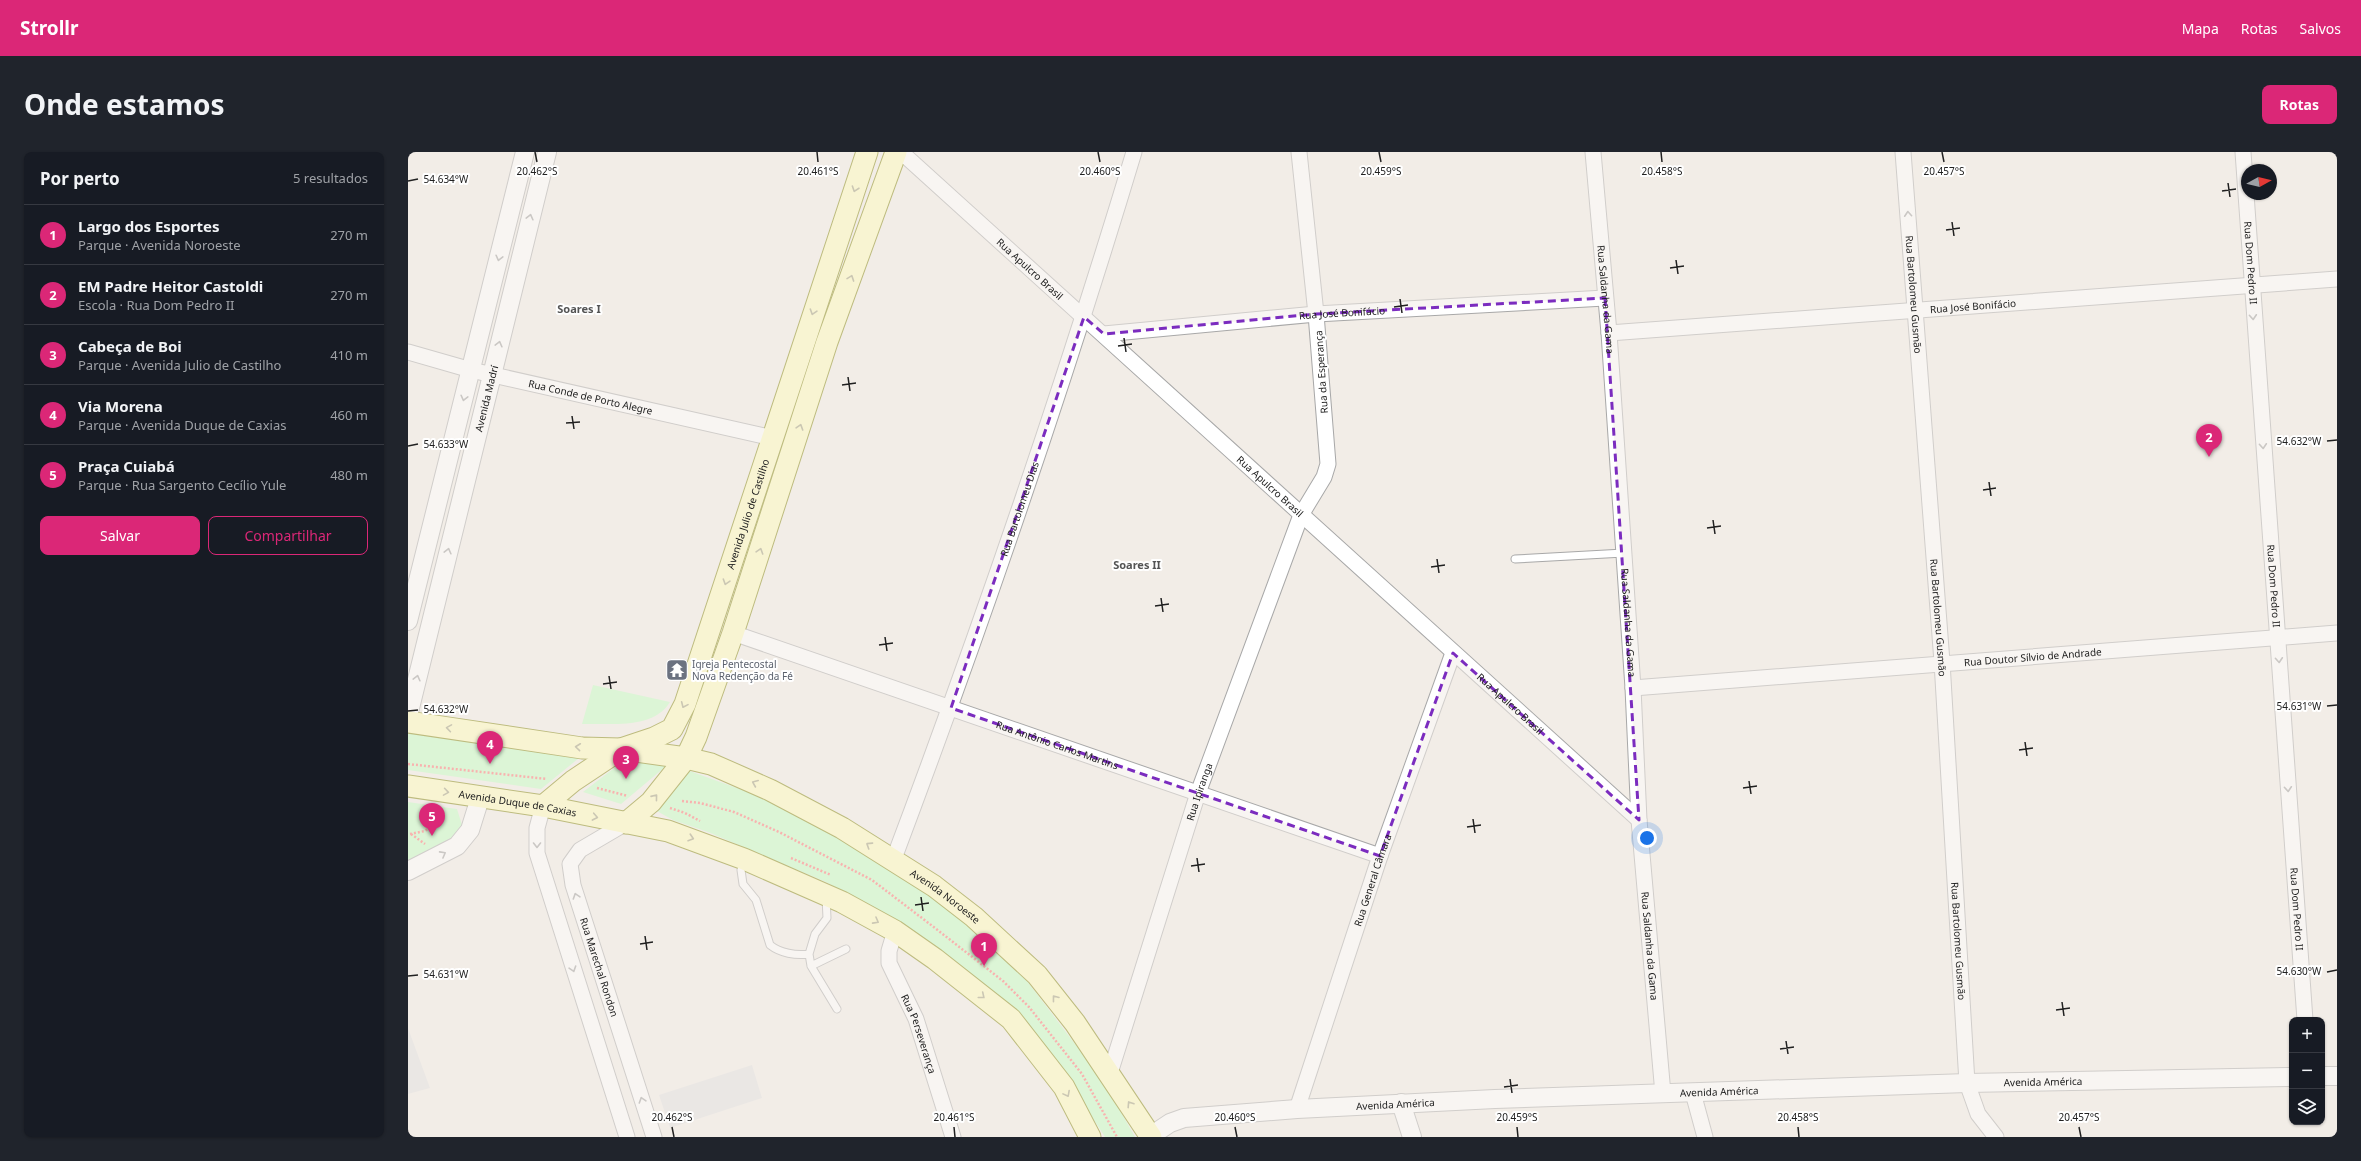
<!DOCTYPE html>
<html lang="pt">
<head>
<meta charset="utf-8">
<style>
  body { margin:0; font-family:"Noto Sans",sans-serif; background:#20242c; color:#f1f3f6 }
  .controls { position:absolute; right:12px; bottom:12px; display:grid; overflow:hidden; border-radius:8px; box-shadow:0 1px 3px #0004 }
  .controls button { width:36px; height:36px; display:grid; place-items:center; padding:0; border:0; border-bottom:1px solid #363941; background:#171b24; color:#f1f3f6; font:20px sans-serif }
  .compass { position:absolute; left:1833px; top:12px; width:36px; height:36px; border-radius:50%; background:#171b24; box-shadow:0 1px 3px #0004; rotate:82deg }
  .you { position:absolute; left:1239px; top:686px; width:14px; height:14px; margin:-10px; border:3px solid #fff; border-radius:50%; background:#1a73e8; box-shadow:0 0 0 6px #1a73e833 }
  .badge { display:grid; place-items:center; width:26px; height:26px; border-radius:50%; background:#db2777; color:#fff; font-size:13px; font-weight:700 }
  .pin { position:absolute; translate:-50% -33px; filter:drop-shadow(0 1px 2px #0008) }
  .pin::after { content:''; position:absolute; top:21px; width:14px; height:12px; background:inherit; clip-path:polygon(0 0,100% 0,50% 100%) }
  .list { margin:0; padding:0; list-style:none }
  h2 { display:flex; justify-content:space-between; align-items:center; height:52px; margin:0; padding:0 16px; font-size:17px }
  h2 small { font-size:13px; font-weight:400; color:#9ea1a6 }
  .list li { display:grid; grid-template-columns:26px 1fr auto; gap:12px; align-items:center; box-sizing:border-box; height:60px; padding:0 16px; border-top:1px solid #363941 }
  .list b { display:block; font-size:15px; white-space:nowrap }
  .list p { margin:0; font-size:13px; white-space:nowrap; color:#9ea1a6 }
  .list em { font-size:13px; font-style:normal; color:#9ea1a6 }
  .actions { display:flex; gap:8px; padding:12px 16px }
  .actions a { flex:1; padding:9px 0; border:1px solid #db2777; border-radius:8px; text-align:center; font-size:14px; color:#db2777 }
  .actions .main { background:#db2777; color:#fff }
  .icon { flex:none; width:22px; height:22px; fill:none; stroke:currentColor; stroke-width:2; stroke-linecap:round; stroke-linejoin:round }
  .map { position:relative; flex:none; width:1929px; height:985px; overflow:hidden; border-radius:8px }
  header { display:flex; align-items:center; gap:24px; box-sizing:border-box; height:56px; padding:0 20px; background:#db2777; color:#fff }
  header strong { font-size:19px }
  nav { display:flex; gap:22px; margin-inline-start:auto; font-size:14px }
  .intro { display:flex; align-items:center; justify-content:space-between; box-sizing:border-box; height:96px; padding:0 24px }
  h1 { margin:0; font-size:28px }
  .button { padding:10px 18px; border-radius:8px; background:#db2777; color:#fff; font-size:14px; font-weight:700 }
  main { display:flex; gap:24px; padding:0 24px }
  aside { flex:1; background:#171b24; border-radius:8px; box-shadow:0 1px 3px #0004 }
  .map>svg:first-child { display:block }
  .park { fill:#c2fec2 }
  .parking { fill:#e1e1e1 }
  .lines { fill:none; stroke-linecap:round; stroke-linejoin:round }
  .service-casing { stroke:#a8a8a8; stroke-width:9 }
  .minor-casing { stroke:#a8a8a8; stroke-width:17 }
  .tertiary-casing { stroke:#a8a8a8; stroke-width:20 }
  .secondary-casing { stroke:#7d8000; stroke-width:23 }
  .path { stroke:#ff6d6b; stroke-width:2.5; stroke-dasharray:2 2; stroke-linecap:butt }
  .service { stroke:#fff; stroke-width:7 }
  .minor { stroke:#fff; stroke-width:15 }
  .tertiary { stroke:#fff; stroke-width:18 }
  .secondary { stroke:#fffcb8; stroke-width:21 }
  .oneway { stroke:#9b9974 }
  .oneway2 { stroke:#9b9b9b }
  .marked { fill:none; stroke:#7b2cbf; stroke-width:3; stroke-dasharray:8 5; stroke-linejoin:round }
  .ticks { fill:none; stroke:#212121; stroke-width:1.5 }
  .labels { text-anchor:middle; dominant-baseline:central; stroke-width:4; stroke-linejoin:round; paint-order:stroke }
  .street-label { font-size:10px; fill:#212121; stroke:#fff }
  .worship-label { font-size:10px; fill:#5b616d; stroke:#fff; text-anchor:start }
  .neighbourhood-label { font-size:11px; font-weight:bold; fill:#545454; stroke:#fff }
  .ticks-label { font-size:10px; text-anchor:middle; fill:#212121; stroke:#fff; stroke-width:4; stroke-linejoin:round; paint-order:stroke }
</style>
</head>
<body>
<header>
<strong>Strollr</strong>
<nav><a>Mapa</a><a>Rotas</a><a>Salvos</a></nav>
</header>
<div class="intro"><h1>Onde estamos</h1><a class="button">Rotas</a></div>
<main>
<aside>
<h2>Por perto<small>5 resultados</small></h2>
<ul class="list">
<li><span class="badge">1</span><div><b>Largo dos Esportes</b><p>Parque · Avenida Noroeste</p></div><em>270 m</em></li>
<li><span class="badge">2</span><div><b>EM Padre Heitor Castoldi</b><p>Escola · Rua Dom Pedro II</p></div><em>270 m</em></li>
<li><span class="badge">3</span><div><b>Cabeça de Boi</b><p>Parque · Avenida Julio de Castilho</p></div><em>410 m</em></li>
<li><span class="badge">4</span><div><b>Via Morena</b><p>Parque · Avenida Duque de Caxias</p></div><em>460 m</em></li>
<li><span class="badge">5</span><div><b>Praça Cuiabá</b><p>Parque · Rua Sargento Cecílio Yule</p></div><em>480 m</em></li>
</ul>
<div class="actions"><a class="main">Salvar</a><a>Compartilhar</a></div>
</aside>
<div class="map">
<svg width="1929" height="985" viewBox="0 0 1929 985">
  <rect width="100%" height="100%" fill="#f2ede7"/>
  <path class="park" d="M185 533 262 550C245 578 202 571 174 572Z
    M0 578 171 606 133 637 0 618Z
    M223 603 263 610 213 652 175 640Z
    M276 617 354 645 437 686 521 743 554 769 619 829 696 930 727 985H697L660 928 488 768 418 730 300 680 265 668 247 658Z
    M0 650 49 657 55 676 42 691 0 710Z"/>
  <path class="parking" d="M0 876 22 936 0 942Z
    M344 913 354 946 262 976 251 943Z"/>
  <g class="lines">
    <g class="service-casing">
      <path id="service" d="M1107 407 1216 401
        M335 709 333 718 335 732 348 748 362 793C372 801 388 804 401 802
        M418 745 419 766 407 782 401 802 403 814 429 857
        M403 814 438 797"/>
    </g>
    <g class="minor-casing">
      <g id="minor">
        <path id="s1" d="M493 0 1231 668"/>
        <path id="s2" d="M1185 0 1201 181 1225 536 1231 668 1255 942"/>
        <path id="s3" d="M1495 0 1534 510 1559 931 1570 962 1588 985"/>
        <path id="s4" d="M1835 0 1897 868"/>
        <path id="s5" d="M1201 181 1929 127"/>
        <path id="s6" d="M696 182 908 162 1197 146"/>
        <path id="s7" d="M0 200 63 218 365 286"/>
        <path id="s8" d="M325 481 972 704"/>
        <path id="s9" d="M1225 536 1929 481"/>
        <path d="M135 654 129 676V701L219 985"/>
        <path id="s10" d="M218 671 172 698 162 712 165 733 246 985"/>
        <path id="s11" d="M485 709C573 475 654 239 726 0"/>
        <path id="s12" d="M487 779 481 799V811L508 867 545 985"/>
        <path id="s13" d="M702 921 790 641 893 363 916 325 920 312 908 162 891 0"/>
        <path d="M1285 941 1297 985"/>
        <path id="s14" d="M889 957 972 704 1045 501"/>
      </g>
    </g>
    <g class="tertiary-casing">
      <g id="tertiary">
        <path d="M0 469 117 0"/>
        <path id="s15" d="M0 564 139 0"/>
        <path d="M0 719 49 694 62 678 72 646"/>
        <path d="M1914 924H1929"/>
        <path d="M993 951 1004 985"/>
        <path id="s16" d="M741 985 762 971 776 966 889 957 1087 947 1559 931 1884 925"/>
      </g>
    </g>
    <g class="secondary-casing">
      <g id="secondary">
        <path id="s17" d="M0 570 174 596 213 597 278 606 303 612 362 638 434 676 526 734 566 765 629 823 667 871 743 985"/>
        <path id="s18" d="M0 634 135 654 260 679 336 707 434 750 487 779 527 807 603 867 656 935 682 985"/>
        <path id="s19" d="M135 654 165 629 213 597 246 586 264 577 277 552 459 0"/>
        <path d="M218 671 243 650 278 606 288 585 325 481 419 190 488 0"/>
      </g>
    </g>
    <path class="path" d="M0 612 139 627
      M189 636 220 644
      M274 649 292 651 326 660 371 680 464 728 527 776 595 829 621 855 674 922 709 985
      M262 656 277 661 292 669
      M2 682 17 679 34 666
      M3 682 17 692
      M383 706 423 723"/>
    <use href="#service" class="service"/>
    <use href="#minor" class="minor"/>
    <use href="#tertiary" class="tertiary"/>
    <use href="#secondary" class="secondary"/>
  </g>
  <defs><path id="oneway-chevron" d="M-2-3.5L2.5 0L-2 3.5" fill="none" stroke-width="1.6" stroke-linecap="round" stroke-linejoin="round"/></defs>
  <g class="oneway">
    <use href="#oneway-chevron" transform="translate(447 37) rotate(109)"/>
    <use href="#oneway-chevron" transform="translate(443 126) rotate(-70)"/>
    <use href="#oneway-chevron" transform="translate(405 160) rotate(108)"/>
    <use href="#oneway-chevron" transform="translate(392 275) rotate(-72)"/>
    <use href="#oneway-chevron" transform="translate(352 399) rotate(-72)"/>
    <use href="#oneway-chevron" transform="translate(318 430) rotate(108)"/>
    <use href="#oneway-chevron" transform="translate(276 553) rotate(114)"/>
    <use href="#oneway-chevron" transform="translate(41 576) rotate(-171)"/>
    <use href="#oneway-chevron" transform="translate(170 595) rotate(-174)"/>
    <use href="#oneway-chevron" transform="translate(347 631) rotate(-157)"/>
    <use href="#oneway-chevron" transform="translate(38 640) rotate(9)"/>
    <use href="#oneway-chevron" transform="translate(247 645) rotate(-51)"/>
    <use href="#oneway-chevron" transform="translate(187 665) rotate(11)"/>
    <use href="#oneway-chevron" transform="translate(283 686) rotate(18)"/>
    <use href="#oneway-chevron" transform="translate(461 693) rotate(-147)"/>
    <use href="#oneway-chevron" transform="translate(468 769) rotate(29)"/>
    <use href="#oneway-chevron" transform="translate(574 844) rotate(39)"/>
    <use href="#oneway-chevron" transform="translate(647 846) rotate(-128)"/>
    <use href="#oneway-chevron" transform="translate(659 942) rotate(62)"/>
    <use href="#oneway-chevron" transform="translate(722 952) rotate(-123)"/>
  </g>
  <g class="oneway2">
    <use href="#oneway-chevron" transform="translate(1500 62) rotate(-94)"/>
    <use href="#oneway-chevron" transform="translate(122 65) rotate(-76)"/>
    <use href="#oneway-chevron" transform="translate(91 106) rotate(104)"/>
    <use href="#oneway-chevron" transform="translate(1845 165) rotate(86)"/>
    <use href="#oneway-chevron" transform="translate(91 192) rotate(-76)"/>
    <use href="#oneway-chevron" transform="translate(56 246) rotate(104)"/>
    <use href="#oneway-chevron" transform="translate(1855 294) rotate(86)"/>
    <use href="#oneway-chevron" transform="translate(40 399) rotate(-76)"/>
    <use href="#oneway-chevron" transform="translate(1871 508) rotate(86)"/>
    <use href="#oneway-chevron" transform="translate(9 526) rotate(-76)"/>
    <use href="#oneway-chevron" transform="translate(1880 637) rotate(86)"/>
    <use href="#oneway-chevron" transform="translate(129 693) rotate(90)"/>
    <use href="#oneway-chevron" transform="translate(35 702) rotate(-29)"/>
    <use href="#oneway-chevron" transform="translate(168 744) rotate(-108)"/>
    <use href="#oneway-chevron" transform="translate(165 817) rotate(72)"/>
    <use href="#oneway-chevron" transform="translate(234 948) rotate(-108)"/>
  </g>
  <path d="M0 0H1929V985H0ZM1197 146 1231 668 1045 501 972 704 543 556 676 165 696 182 908 162Z" fill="#f2ede7" fill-opacity=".55" fill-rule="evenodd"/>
  <path class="marked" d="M1197 146 1231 668 1045 501 972 704 543 556 676 165 696 182 908 162Z"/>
  <path class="ticks" d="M127 0 129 10M409 0 410 10M690 0 692 10M971 0 973 10M1253 0 1254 10M1534 0 1536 10M0 29 10 27M1820 31 1822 45M1814 39 1828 37M1544 70 1546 84M1538 78 1552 76M1268 108 1270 122M1262 116 1276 114M992 147 994 161M986 155 1000 153M716 186 718 200M710 194 724 192M440 225 442 239M434 233 448 231M164 264 166 277M158 271 172 270M1919 289 1929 288M0 294 10 292M1581 330 1583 344M1575 338 1588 336M1305 368 1307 382M1299 376 1313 374M1029 407 1031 421M1023 415 1037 413M753 446 755 460M747 454 761 452M477 485 479 499M471 493 485 491M201 524 203 537M195 532 209 530M1919 554 1929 553M0 559 10 558M1617 590 1619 604M1611 598 1625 596M1341 629 1343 642M1335 636 1349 634M1065 667 1067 681M1059 675 1073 673M789 706 791 720M783 714 797 712M513 745 515 759M507 753 521 751M237 784 239 798M232 792 245 790M1919 820 1929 818M0 824 10 823M1654 850 1656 864M1648 858 1662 856M1378 889 1380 902M1372 897 1386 895M1102 927 1104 941M1096 935 1110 933M264 975 266 985M546 975 547 985M827 975 829 985M1109 975 1110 985M1390 975 1391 985M1671 975 1673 985"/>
  <defs>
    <g id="temple-square" transform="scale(1.15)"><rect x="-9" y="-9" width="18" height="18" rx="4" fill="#6b7280" stroke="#fff"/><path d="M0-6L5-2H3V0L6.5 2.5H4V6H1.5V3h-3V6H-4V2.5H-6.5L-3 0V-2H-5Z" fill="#fff"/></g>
  </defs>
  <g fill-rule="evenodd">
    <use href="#temple-square" x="269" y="518"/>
  </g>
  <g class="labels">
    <g class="street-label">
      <text stroke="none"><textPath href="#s4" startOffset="111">Rua Dom Pedro II</textPath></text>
      <text stroke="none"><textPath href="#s1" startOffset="174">Rua Apulcro Brasil</textPath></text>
      <text stroke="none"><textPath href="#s3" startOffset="143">Rua Bartolomeu Gusmão</textPath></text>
      <text stroke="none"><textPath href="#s2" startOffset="148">Rua Saldanha da Gama</textPath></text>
      <text stroke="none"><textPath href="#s5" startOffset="365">Rua José Bonifácio</textPath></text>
      <text stroke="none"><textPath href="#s6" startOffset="239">Rua José Bonifácio</textPath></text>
      <text transform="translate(913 220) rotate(-94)">Rua da Esperança</text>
      <text stroke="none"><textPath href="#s7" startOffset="188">Rua Conde de Porto Alegre</textPath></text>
      <text stroke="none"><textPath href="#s15" startOffset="327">Avenida Madrí</textPath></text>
      <text stroke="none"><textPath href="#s1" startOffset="498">Rua Apulcro Brasil</textPath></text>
      <text stroke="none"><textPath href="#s11" startOffset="374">Rua Bartolomeu Dias</textPath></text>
      <text stroke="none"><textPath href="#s19" startOffset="380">Avenida Julio de Castilho</textPath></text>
      <text stroke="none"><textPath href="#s4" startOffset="435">Rua Dom Pedro II</textPath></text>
      <text stroke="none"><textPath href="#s3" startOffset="467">Rua Bartolomeu Gusmão</textPath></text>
      <text stroke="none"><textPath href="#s2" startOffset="472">Rua Saldanha da Gama</textPath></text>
      <text stroke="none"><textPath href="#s9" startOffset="401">Rua Doutor Sílvio de Andrade</textPath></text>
      <text stroke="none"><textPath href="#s1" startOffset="822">Rua Apulcro Brasil</textPath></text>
      <text stroke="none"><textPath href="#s8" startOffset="343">Rua Antônio Carlos Martins</textPath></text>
      <text stroke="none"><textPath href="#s13" startOffset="295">Rua Ipiranga</textPath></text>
      <text stroke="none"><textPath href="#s18" startOffset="111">Avenida Duque de Caxias</textPath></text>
      <text stroke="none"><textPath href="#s14" startOffset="241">Rua General Câmara</textPath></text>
      <text stroke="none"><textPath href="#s17" startOffset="576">Avenida Noroeste</textPath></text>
      <text stroke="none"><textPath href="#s4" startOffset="759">Rua Dom Pedro II</textPath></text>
      <text stroke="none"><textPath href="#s3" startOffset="791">Rua Bartolomeu Gusmão</textPath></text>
      <text stroke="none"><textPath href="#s2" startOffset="796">Rua Saldanha da Gama</textPath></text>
      <text stroke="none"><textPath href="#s10" startOffset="178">Rua Marechal Rondon</textPath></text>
      <text stroke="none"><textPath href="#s12" startOffset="110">Rua Perseverança</textPath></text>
      <text stroke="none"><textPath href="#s16" startOffset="900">Avenida América</textPath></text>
      <text stroke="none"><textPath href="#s16" startOffset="576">Avenida América</textPath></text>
      <text stroke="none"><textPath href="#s16" startOffset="252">Avenida América</textPath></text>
    </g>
    <g class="worship-label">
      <text x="284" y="512">Igreja Pentecostal<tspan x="284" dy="12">Nova Redenção da Fé</tspan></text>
    </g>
    <g class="neighbourhood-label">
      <text x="171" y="156">Soares I</text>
      <text x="729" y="412">Soares II</text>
    </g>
  </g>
  <g class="ticks-label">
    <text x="129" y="23">20.462°S</text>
    <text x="410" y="23">20.461°S</text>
    <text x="692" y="23">20.460°S</text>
    <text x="973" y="23">20.459°S</text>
    <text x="1254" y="23">20.458°S</text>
    <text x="1536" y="23">20.457°S</text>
    <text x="38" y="31">54.634°W</text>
    <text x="1891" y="293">54.632°W</text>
    <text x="38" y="296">54.633°W</text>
    <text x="1891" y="558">54.631°W</text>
    <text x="38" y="561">54.632°W</text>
    <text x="1891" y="823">54.630°W</text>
    <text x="38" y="826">54.631°W</text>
    <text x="264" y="969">20.462°S</text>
    <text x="546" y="969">20.461°S</text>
    <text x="827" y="969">20.460°S</text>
    <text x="1109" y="969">20.459°S</text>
    <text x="1390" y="969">20.458°S</text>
    <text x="1671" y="969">20.457°S</text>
  </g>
</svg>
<div class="controls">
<button>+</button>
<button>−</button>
<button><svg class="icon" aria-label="layers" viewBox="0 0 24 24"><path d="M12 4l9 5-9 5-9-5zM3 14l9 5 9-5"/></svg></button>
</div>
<svg class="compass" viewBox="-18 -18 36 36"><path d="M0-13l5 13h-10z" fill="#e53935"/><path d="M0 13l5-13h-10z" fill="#9ea1a6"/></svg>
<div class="you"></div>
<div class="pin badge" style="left:576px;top:814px">1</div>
<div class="pin badge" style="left:1801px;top:305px">2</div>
<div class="pin badge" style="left:218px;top:627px">3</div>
<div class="pin badge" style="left:82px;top:612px">4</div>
<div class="pin badge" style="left:24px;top:684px">5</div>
</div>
</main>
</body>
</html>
